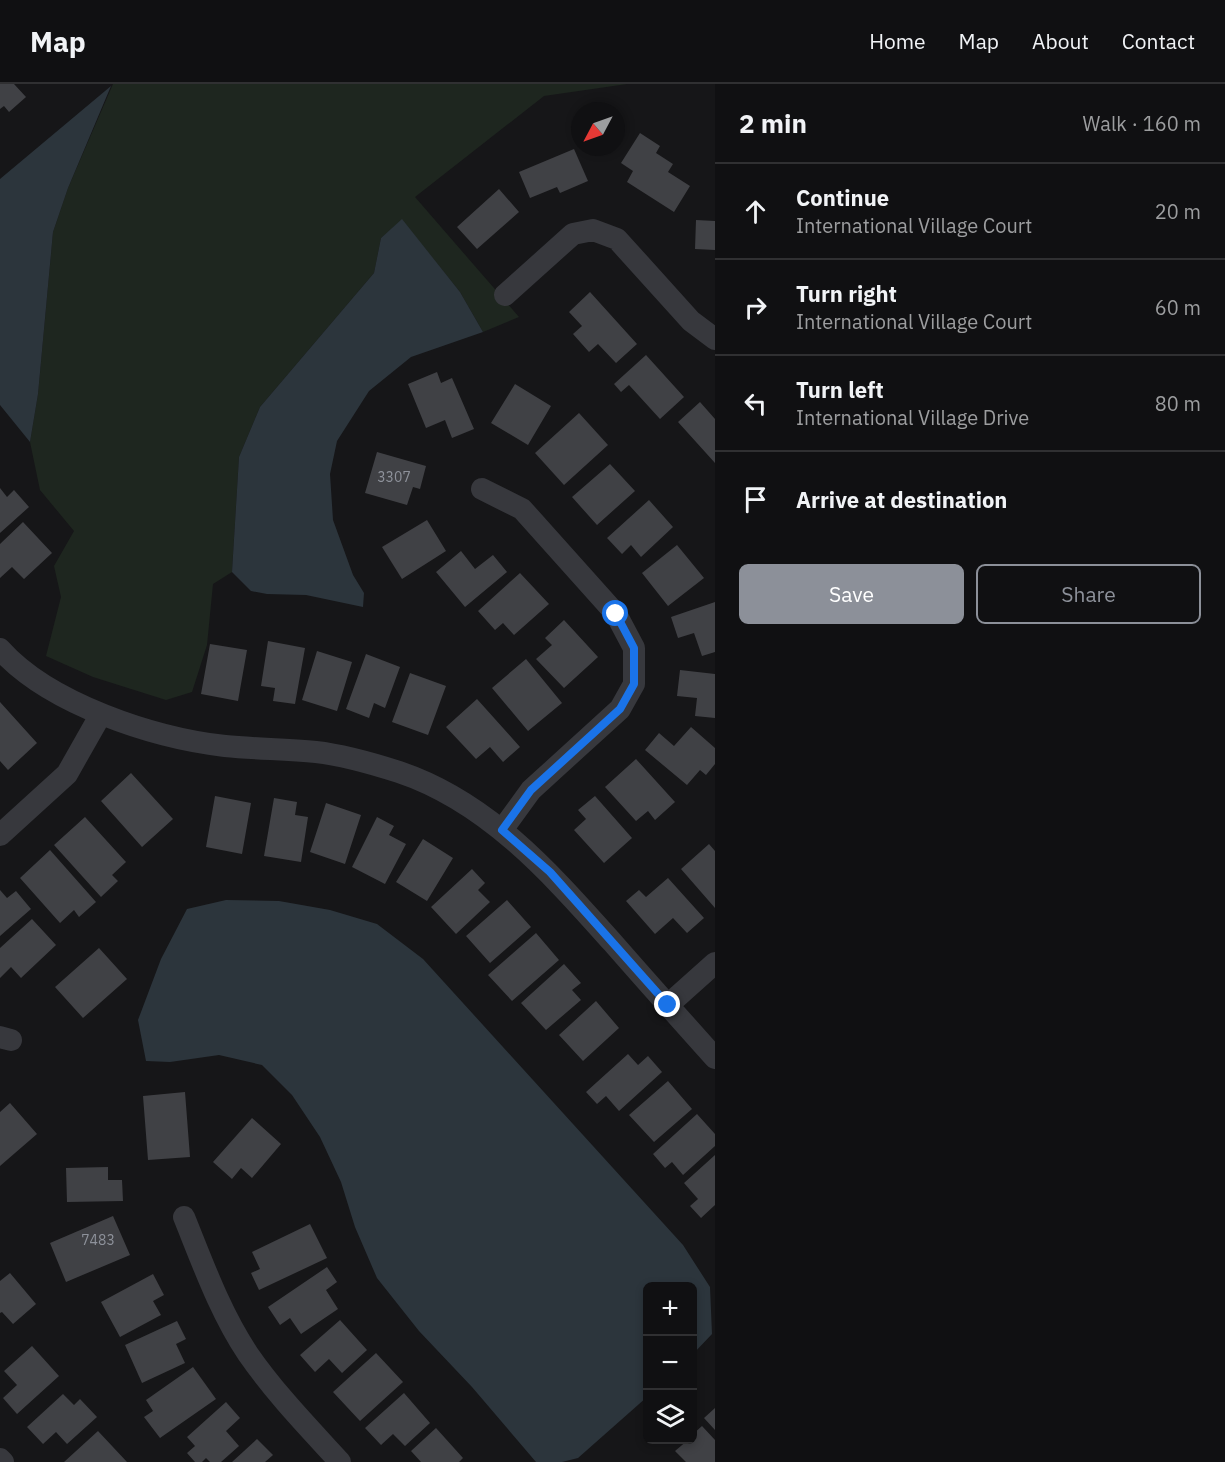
<!DOCTYPE html>
<html lang="en">
<head>
<meta charset="utf-8">
<style>
  body { margin:0; font-family:"IBM Plex Sans",sans-serif; background:#19191b; color:#f1f3f6 }
  .controls { position:absolute; right:18px; bottom:18px; display:grid; overflow:hidden; border-radius:9px; box-shadow:0 3px 9px #0003 }
  .controls button { width:54px; height:54px; display:grid; place-items:center; padding:0; border:0; border-bottom:2px solid #303032; background:#101012; color:#f1f3f6; font:30px sans-serif }
  .compass { position:absolute; left:571px; top:18px; width:54px; height:54px; border-radius:50%; background:#101012; box-shadow:0 3px 9px #0003; rotate:229deg }
  .stop { position:absolute; width:18px; height:18px; margin:-14px; border:4px solid #1a73e8; border-radius:50%; background:#fff }
  .stop.end { background:#1a73e8; border-color:#fff; box-shadow:0 2px 6px #0008 }
  .list { margin:0; padding:0; list-style:none }
  h2 { display:flex; justify-content:space-between; align-items:center; height:78px; margin:0; padding:0 24px; font-size:26px }
  h2 small { font-size:20px; font-weight:400; color:#9c9d9f }
  .list li { display:grid; grid-template-columns:39px 1fr auto; gap:18px; align-items:center; box-sizing:border-box; height:96px; padding:0 24px; border-top:2px solid #303032 }
  .list b { display:block; font-size:22px; white-space:nowrap }
  .list p { margin:0; font-size:20px; white-space:nowrap; color:#9c9d9f }
  .list em { font-size:20px; font-style:normal; color:#9c9d9f }
  .actions { display:flex; gap:12px; padding:18px 24px }
  .actions a { flex:1; padding:14px 0; border:2px solid #8c9099; border-radius:9px; text-align:center; font-size:21px; color:#8c9099 }
  .actions .main { background:#8c9099; color:#fff }
  .icon { flex:none; width:33px; height:33px; fill:none; stroke:currentColor; stroke-width:2; stroke-linecap:round; stroke-linejoin:round }
  .map { position:relative; flex:none; width:715px; height:1378px; overflow:hidden }
  header { display:flex; align-items:center; gap:36px; box-sizing:border-box; height:84px; padding:0 30px; background:#101012; border-bottom:2px solid #303032 }
  header strong { font-size:28px }
  nav { display:flex; gap:33px; margin-inline-start:auto; font-size:21px }
  main { display:flex }
  aside { flex:1; background:#101012 }
  .map>svg:first-child { display:block }
  .green { fill:#1e261f }
  .water { fill:#2c353c }
  .building { fill:#404145 }
  .lines { fill:none; stroke-linecap:round; stroke-linejoin:round }
  .minor { stroke:#37383d; stroke-width:22 }
  .route { stroke:#1a73e8; stroke-width:8 }
  .labels { text-anchor:middle; dominant-baseline:central; stroke-width:6; stroke-linejoin:round; paint-order:stroke }
  .number-label { font-size:14px; fill:#8e929b }
</style>
</head>
<body>
<header>
<strong>Map</strong>
<nav><a>Home</a><a>Map</a><a>About</a><a>Contact</a></nav>
</header>
<main>
<div class="map">
<svg width="715" height="1378" viewBox="0 0 715 1378">
  <rect width="100%" height="100%" fill="#161618"/>
  <path class="green" d="M113 0H627L544 12 415 113 519 233 483 248 460 208 402 136 381 154 374 189 260 323 239 373 232 488 213 500 207 561 192 608 166 616 93 593 46 572 61 513 54 482 74 447 40 406 30 358 38 310 53 148 68 104Z"/>
  <path class="water" d="M111 2 68 104 53 148 38 310 30 358 0 321V95Z
    M402 135 460 208 483 248 411 273 369 307 337 357 330 390 333 436 353 491 364 509 363 523 306 511 267 510 251 507 232 488 239 373 260 323 374 189 381 154Z
    M226 816 279 817 330 826 377 840 423 875 683 1161 710 1203 712 1250 693 1270 692 1202H648L647 1313 578 1374 562 1378H536L472 1303 419 1247 377 1194 355 1143 341 1098 320 1053 292 1011 262 981 219 971 170 978 146 977 138 936 161 875 187 825Z"/>
  <path class="building" d="M0 0H14L26 13 9 28 4 22 0 25Z
    M640 49 660 62 656 69 673 80 668 88 690 102 674 128 627 98 633 87 621 79Z
    M574 65 588 97 560 109 557 103 530 114 519 88Z
    M499 105 519 128 477 165 457 143Z
    M696 136 715 137V166L695 165Z
    M590 208 637 260 616 279 598 260 589 268 573 250 582 242 569 228Z
    M646 271 684 313 660 335 629 301 621 308 614 300Z
    M437 288 441 299 452 294 474 345 452 354 445 336 426 344 408 300Z
    M515 300 551 322 528 361 491 339Z
    M700 318 715 335V379L678 338Z
    M579 329 608 361 564 401 535 369Z
    M377 368 426 382 420 405 413 403 407 421 365 409Z
    M610 380 635 407 597 441 572 413Z
    M0 404 7 413 14 406 29 423 0 449Z
    M649 416 673 443 641 473 631 461 622 470 607 454Z
    M427 436 446 467 402 495 382 463Z
    M23 438 52 469 24 495 12 483 0 494V460Z
    M677 461 704 494 668 522 642 489Z
    M461 467 475 485 493 471 507 488 465 523 436 488Z
    M520 489 549 520 514 551 503 539 495 546 478 527Z
    M715 518V568L702 572 694 549 678 554 671 533Z
    M564 536 598 573 564 604 536 575 552 561 545 554Z
    M268 557 305 564 295 620 273 617 275 604 261 602Z
    M210 560 247 566 238 617 201 610Z
    M317 567 352 578 337 627 302 616Z
    M366 570 400 583 385 624 374 619 369 634 346 625Z
    M526 575 562 619 528 647 492 604Z
    M680 586 715 590V634L695 632 697 614 677 612Z
    M410 589 446 602 428 651 392 638Z
    M477 615 520 663 503 678 490 663 476 675 446 643Z
    M0 618 37 659 8 686 0 677Z
    M691 643 715 664V680L706 691 700 686 687 701 645 666 659 649 674 662Z
    M636 675 675 718 655 736 648 727 636 737 605 703Z
    M131 689 173 735 142 763 101 717Z
    M215 712 251 719 242 770 206 763Z
    M595 712 632 754 604 779 574 746 586 735 578 726Z
    M274 714 297 718 295 731 308 733 301 778 264 772Z
    M326 719 361 731 345 780 310 768Z
    M85 733 126 778 112 791 118 797 101 813 54 761Z
    M377 733 394 742 389 751 406 760 385 800 352 783Z
    M423 755 453 774 427 817 396 798Z
    M709 760 715 767V824L681 785Z
    M50 766 96 818 79 833 74 826 60 839 20 794Z
    M472 785 485 799 478 806 490 818 456 850 431 823Z
    M668 794 704 834 687 849 673 834 655 850 626 817 639 806 646 813Z
    M0 806 7 814 16 807 31 825 0 852Z
    M507 816 531 843 490 879 466 852Z
    M32 835 56 861 21 894 11 883 0 894V864Z
    M536 849 559 876 512 917 488 891Z
    M99 864 127 895 83 934 55 903Z
    M564 880 581 899 572 906 581 916 546 946 521 919Z
    M596 917 619 944 583 977 559 951Z
    M628 970 638 981 648 972 662 988 619 1027 606 1012 597 1020 586 1008Z
    M668 997 692 1025 654 1058 629 1031Z
    M185 1008 190 1073 148 1076 143 1012Z
    M10 1019 37 1050 0 1082V1028Z
    M697 1030 715 1050V1062L683 1091 672 1078 665 1084 653 1070Z
    M252 1034 281 1060 252 1094 241 1084 232 1095 213 1078Z
    M715 1071V1121L701 1134 690 1122 698 1115 684 1099Z
    M108 1083V1096H122L123 1117 67 1118 66 1084Z
    M113 1132 130 1171 66 1198 50 1159Z
    M310 1140 327 1174 259 1206 251 1189 260 1185 252 1168Z
    M327 1183 337 1198 326 1206 338 1225 301 1250 290 1234 280 1241 268 1223Z
    M10 1189 36 1220 13 1240 2 1228 0 1229V1197Z
    M153 1190 164 1211 153 1217 161 1231 120 1253 101 1218Z
    M340 1236 367 1266 342 1289 329 1275 315 1288 300 1271Z
    M177 1237 186 1255 176 1260 185 1279 142 1299 125 1261Z
    M32 1262 59 1292 17 1330 3 1314 17 1301 4 1287Z
    M376 1269 403 1298 360 1337 333 1308Z
    M193 1283 216 1315 160 1354 144 1333 153 1327 146 1316Z
    M404 1309 430 1339 405 1362 393 1350 381 1361 365 1344Z
    M63 1310 74 1321 80 1315 97 1333 67 1360 56 1348 43 1360 27 1343Z
    M226 1318 240 1334 226 1347 239 1362 221 1378H210L206 1374 202 1378H195L187 1369 195 1362 187 1353Z
    M715 1324V1346L704 1334Z
    M702 1342 715 1356V1378H686L675 1367 688 1356H692V1351Z
    M436 1344 463 1374 459 1378H421L411 1367Z
    M98 1347 127 1378H64Z
    M257 1355 273 1371 265 1378H232Z"/>
  <g class="lines">
    <path class="minor" d="M505 211 573 150 593 146 617 155 691 237 715 255
      M482 405 522 425 616 530 634 564V600L620 625 531 706 502 746
      M0 565C49 620 154 654 225 662 255 665 286 665 316 668 343 671 374 680 399 688 489 718 552 791 613 859 647 898 681 936 715 974
      M0 751 67 690 101 630
      M668 921 715 879
      M0 953 11 956
      M184 1133C203 1180 220 1228 248 1270 275 1309 308 1343 340 1378
      M0 1375 3 1378"/>
  </g>
  <g class="lines">
    <path class="route" d="M616 530 634 564V600L620 625 531 706 502 746 550 788 668 921"/>
  </g>
  <g class="labels">
    <g class="number-label">
      <text x="394" y="393">3307</text>
      <text x="98" y="1156">7483</text>
    </g>
  </g>
</svg>
<div class="controls">
<button>+</button>
<button>−</button>
<button><svg class="icon" aria-label="layers" viewBox="0 0 24 24"><path d="M12 4l9 5-9 5-9-5zM3 14l9 5 9-5"/></svg></button>
</div>
<svg class="compass" viewBox="-18 -18 36 36"><path d="M0-13l5 13h-10z" fill="#e53935"/><path d="M0 13l5-13h-10z" fill="#9c9d9f"/></svg>
<div class="stop" style="left:616px;top:530px"></div>
<div class="stop end" style="left:668px;top:921px"></div>
</div>
<aside>
<h2>2 min<small>Walk · 160 m</small></h2>
<ul class="list">
<li><svg class="icon" aria-label="ahead" viewBox="0 0 24 24"><path d="M12 20V5M6 11l6-6 6 6"/></svg><div><b>Continue</b><p>International Village Court</p></div><em>20 m</em></li>
<li><svg class="icon" aria-label="right" viewBox="0 0 24 24"><path d="M7 20v-9h11M14 6l5 5-5 5"/></svg><div><b>Turn right</b><p>International Village Court</p></div><em>60 m</em></li>
<li><svg class="icon" aria-label="left" viewBox="0 0 24 24"><path d="M17 20v-9H6M10 6l-5 5 5 5"/></svg><div><b>Turn left</b><p>International Village Drive</p></div><em>80 m</em></li>
<li><svg class="icon" aria-label="arrive" viewBox="0 0 24 24"><path d="M6 21V4h12l-3 4 3 4H6"/></svg><div><b>Arrive at destination</b></div></li>
</ul>
<div class="actions"><a class="main">Save</a><a>Share</a></div>
</aside>
</main>
</body>
</html>
